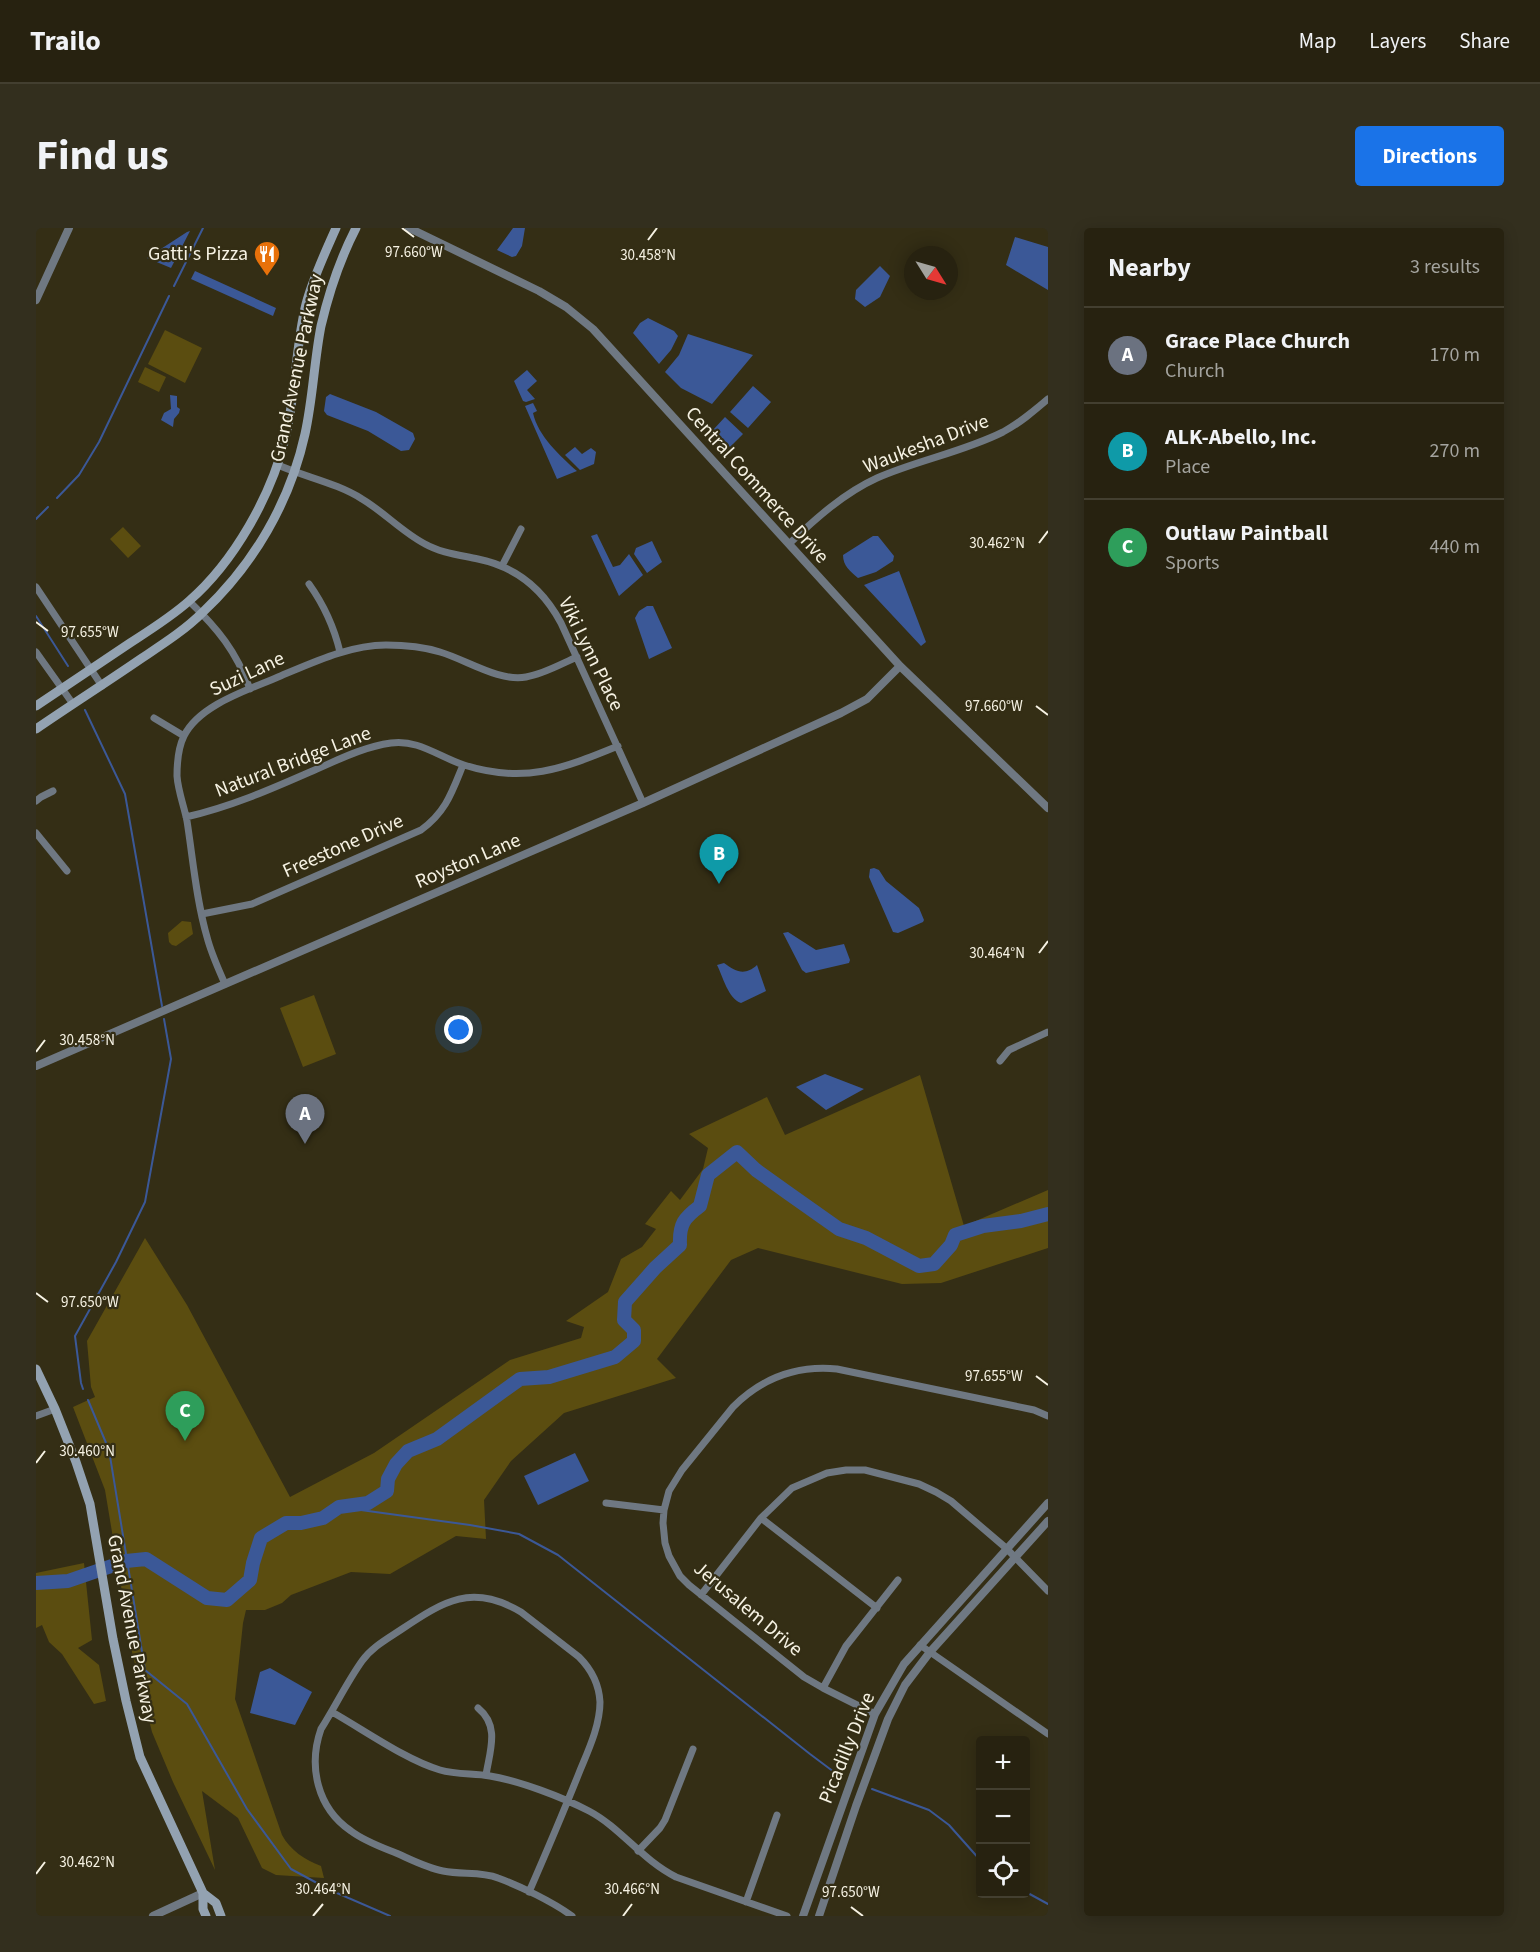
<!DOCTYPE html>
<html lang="en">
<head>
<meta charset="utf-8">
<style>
  body { margin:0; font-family:"Source Sans 3",sans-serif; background:#332f1e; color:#f1f3f6 }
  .controls { position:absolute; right:18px; bottom:18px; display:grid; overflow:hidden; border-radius:6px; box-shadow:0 3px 15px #0003 }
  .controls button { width:54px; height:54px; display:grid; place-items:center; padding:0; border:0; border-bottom:2px solid #433f30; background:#272210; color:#f1f3f6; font:30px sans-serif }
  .compass { position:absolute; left:868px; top:18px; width:54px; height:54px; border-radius:50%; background:#272210; box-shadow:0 3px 15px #0003; rotate:127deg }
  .you { position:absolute; left:423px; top:802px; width:21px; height:21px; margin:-15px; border:4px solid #fff; border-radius:50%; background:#1a73e8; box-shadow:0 0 0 9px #1a73e833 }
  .badge { display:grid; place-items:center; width:39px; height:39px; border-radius:50%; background:#1a73e8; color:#fff; font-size:20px; font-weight:700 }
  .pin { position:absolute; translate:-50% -50px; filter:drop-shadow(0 2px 3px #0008) }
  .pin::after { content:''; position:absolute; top:32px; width:21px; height:18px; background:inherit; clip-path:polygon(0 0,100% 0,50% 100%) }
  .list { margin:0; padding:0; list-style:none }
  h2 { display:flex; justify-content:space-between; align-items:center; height:78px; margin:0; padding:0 24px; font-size:26px }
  h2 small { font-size:20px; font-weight:400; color:#a4a49f }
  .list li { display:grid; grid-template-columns:39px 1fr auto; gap:18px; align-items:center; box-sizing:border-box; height:96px; padding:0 24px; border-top:2px solid #433f30 }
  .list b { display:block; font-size:22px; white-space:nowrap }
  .list p { margin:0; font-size:20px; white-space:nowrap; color:#a4a49f }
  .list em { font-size:20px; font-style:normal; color:#a4a49f }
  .icon { flex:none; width:33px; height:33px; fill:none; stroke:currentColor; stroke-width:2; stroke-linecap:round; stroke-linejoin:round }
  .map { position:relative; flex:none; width:1012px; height:1688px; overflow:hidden; border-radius:6px }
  header { display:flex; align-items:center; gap:36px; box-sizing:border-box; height:84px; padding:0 30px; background:#272210; border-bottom:2px solid #433f30 }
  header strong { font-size:28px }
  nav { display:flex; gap:33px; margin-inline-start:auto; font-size:21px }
  .intro { display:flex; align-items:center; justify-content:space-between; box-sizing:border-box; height:144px; padding:0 36px }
  h1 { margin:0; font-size:42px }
  .button { padding:15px 27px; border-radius:6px; background:#1a73e8; color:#fff; font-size:21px; font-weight:700 }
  main { display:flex; gap:36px; padding:0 36px }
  aside { flex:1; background:#272210; border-radius:6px; box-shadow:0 3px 15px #0003 }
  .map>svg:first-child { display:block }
  .green { fill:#5b4d10 }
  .water { fill:#3b5897 }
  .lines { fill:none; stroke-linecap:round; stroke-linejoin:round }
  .stream { stroke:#3b5897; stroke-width:2 }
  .river { stroke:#3b5897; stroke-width:14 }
  .minor { stroke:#6f7882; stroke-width:7 }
  .tertiary { stroke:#6f7882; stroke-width:8 }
  .secondary { stroke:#93a2b1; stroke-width:9 }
  .ticks { fill:none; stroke:#f6f2e3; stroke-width:2 }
  .labels { text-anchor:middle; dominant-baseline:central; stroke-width:4.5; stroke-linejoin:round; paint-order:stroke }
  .poi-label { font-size:20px; fill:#f6f2e3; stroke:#342e15; text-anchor:end }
  .street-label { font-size:20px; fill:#f6f2e3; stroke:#342e15 }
  .ticks-label { font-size:15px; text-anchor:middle; fill:#f6f2e3; stroke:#342e15; stroke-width:4.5; stroke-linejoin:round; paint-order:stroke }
</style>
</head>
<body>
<header>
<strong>Trailo</strong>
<nav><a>Map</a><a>Layers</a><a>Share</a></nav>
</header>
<div class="intro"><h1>Find us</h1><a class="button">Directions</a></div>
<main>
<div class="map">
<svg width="1012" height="1688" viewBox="0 0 1012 1688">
  <rect width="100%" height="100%" fill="#342e15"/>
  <path class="green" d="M129 102 166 120 149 155 112 136Z
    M109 139 130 149 123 164 102 154Z
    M87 299 105 318 92 330 74 311Z
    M146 693 155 694 157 706 140 718 136 717 133 714 132 705Z
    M278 767 300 826 267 839 244 780Z
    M884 847 928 998 1012 962V1020L905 1055 866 1056 722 1020 695 1032 621 1131 640 1150 528 1185 475 1233 448 1272 450 1311 420 1308 354 1346 315 1344 255 1367 246 1375 229 1382H210L207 1395 199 1471 246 1607C254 1622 269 1632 285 1638L288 1650 240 1647 226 1640 202 1590 166 1563 179 1642 137 1554 116 1504 96 1424 69 1262 37 1179 59 1169 55 1159 51 1113 109 1010 151 1077 254 1269 338 1225 474 1132 545 1110 548 1099 530 1093 572 1064 585 1031 606 1019 620 1001 609 996 635 963 644 972 667 941 672 920 653 906 731 869 749 907Z
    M48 1335 56 1412 42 1420 63 1437 70 1473 58 1476 26 1426 13 1414 6 1397 0 1400V1345Z"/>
  <path class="water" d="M477 0H489L486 18 480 28 476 29 461 22Z
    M154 3 135 40 111 30 151 4Z
    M979 9 1012 19V62L970 37Z
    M844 38 854 48 844 69 829 79 819 71 820 62Z
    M159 43 240 80 237 88 155 51Z
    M612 90 638 103 642 108 635 122 623 136 597 105 604 95Z
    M652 106 717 127 676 176 645 160 629 144 643 127Z
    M491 142 501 153 491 162 499 171 490 174 487 173 478 153Z
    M717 158 735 174 712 200 694 184Z
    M294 166 340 184 377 205 379 211 373 222 365 223 332 203 291 187 288 183 290 169Z
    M134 167 141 168V179L144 181 143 185 138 191 137 199 125 192 128 185 135 181Z
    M497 175 501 183 497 185C502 208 524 228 541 243L521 251 489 178Z
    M689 189 707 206 694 219 677 202Z
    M539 219 546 226 555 220 560 224 558 236 544 242 529 227Z
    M561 306 577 339 584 337 593 326 607 347 583 368 555 308Z
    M837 308H842L858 328 857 333 840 344 822 350C814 343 807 338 807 327Z
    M616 313 626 334 611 345 598 326 600 320Z
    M863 343 890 414 885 418 828 357Z
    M611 378H617L636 420 613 431 599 390 603 383Z
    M838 640 843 642 850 653 883 680 888 692 887 694 862 705 857 704 833 649 834 641Z
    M752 704 780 722 808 716 814 732 813 735 770 745 766 742 747 705Z
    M688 735C700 744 709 748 721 737L730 763 705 775C692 770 687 749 681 737Z
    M789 846 828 861 790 882 760 859Z
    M539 1225 553 1253 502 1277 488 1248Z
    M234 1440 276 1464 259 1497 214 1485 224 1444Z"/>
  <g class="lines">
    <path class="stream" d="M138 58 167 0
      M21 270 43 247 63 214 133 68
      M0 291 12 279
      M0 388 32 438
      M49 482 89 566 126 778
      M47 1161 45 1155 39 1108 80 1034 109 974 135 831 128 791
      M52 1172 73 1222 109 1442 151 1476 211 1581 255 1641 294 1662 354 1688
      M303 1279 434 1297 483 1306 522 1327 774 1526 806 1550
      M836 1561 893 1582 913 1597 945 1633
      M990 1664 1012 1676"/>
    <path class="river" d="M0 1355 32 1353 90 1333 110 1331 171 1370 191 1372 214 1352 217 1335 225 1310 250 1295H265L287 1290 303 1279 332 1275 351 1263 352 1251 360 1236 372 1223 401 1211 484 1151 513 1149 579 1129 598 1113V1102L588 1092 589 1074 619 1040 644 1017C643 996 648 990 664 978L672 947 701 924 720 942 752 965 803 1001 830 1010 883 1038 898 1036 915 1017 919 1007 947 998 985 993 1012 986"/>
    <path class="minor" d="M242 237C269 249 301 255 326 271 348 284 366 304 389 316 405 325 424 327 442 331 481 339 507 361 525 395L607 575
      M753 316C779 291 808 265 841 250 882 232 927 224 967 204 984 195 998 183 1012 171
      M466 338 485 301
      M273 356C288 377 298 399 304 424
      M0 359 66 458
      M153 373C182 401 200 423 214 461
      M0 424 37 476
      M118 490 148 508
      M0 573 5 569 17 563
      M150 589C194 579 233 562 274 544 300 533 326 519 355 515 382 511 403 529 428 537 488 556 526 541 582 518
      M0 605 31 643
      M166 686 216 676 385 602C410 584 416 564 427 537
      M189 756C182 740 175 725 171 709 160 671 157 631 151 593 148 578 142 563 141 548 141 535 142 520 148 508 163 477 212 462 242 449 276 435 313 417 350 417 367 417 388 419 404 424 431 432 463 454 490 449 508 446 525 436 541 429
      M964 833 973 822 1012 804
      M0 1188 19 1181
      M570 1275 628 1282
      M725 1290 841 1380
      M665 1367 725 1290 756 1260 791 1245 810 1242H829L883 1256 900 1264 915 1273 970 1320 1012 1363
      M884 1417 1012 1506
      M787 1460 810 1418 862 1352
      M442 1480C464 1498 454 1522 450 1547
      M296 1484C328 1502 370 1532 404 1542 421 1547 438 1545 454 1548 484 1553 526 1569 553 1583 585 1600 606 1632 640 1649L751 1688
      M839 1486 787 1460 768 1449 653 1357 644 1348 633 1328 629 1315 627 1295 628 1282 633 1263 646 1242 697 1179C726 1150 760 1137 801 1141L998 1182 1012 1188
      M602 1623 624 1600 629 1592 657 1521
      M493 1664C510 1625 527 1585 543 1545 552 1523 564 1498 564 1474 563 1456 555 1441 543 1429L485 1384C436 1355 408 1373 366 1401 351 1411 336 1419 326 1433 311 1454 299 1479 285 1501 272 1538 281 1580 315 1603 328 1613 345 1619 360 1625 376 1632 391 1640 407 1643 426 1647 445 1643 462 1650 484 1658 517 1674 536 1688
      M710 1674 741 1587"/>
    <path class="tertiary" d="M373 0 503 63 530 79 557 101 864 438 1012 580
      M0 72 33 0
      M0 838 607 575 805 485 831 471 864 438
      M117 1688 167 1665
      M767 1688 839 1486 868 1436 1012 1275
      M783 1688 820 1578 852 1491 869 1457 894 1424 1012 1293"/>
    <path class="secondary" d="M0 478C31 457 63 436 94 415 114 402 135 389 153 373 198 334 235 268 249 211 260 167 259 120 270 76 277 50 289 25 300 0
      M0 501C35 477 71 454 106 430 127 416 149 402 167 384 218 336 254 274 269 206 277 170 278 134 285 98 293 64 304 31 320 0
      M0 1141 19 1181 40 1234 54 1276 77 1411 90 1473 104 1529 167 1665V1681L170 1688
      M167 1665 180 1675 185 1688"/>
  </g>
  <path class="ticks" d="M366 0 378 9M612 12 621 0M1003 315 1012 303M0 394 12 403M1000 478 1012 487M1003 725 1012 713M0 824 9 812M0 1065 12 1074M1000 1148 1012 1157M0 1235 9 1223M0 1646 9 1634M815 1679 827 1688M277 1688 287 1676M587 1688 596 1676"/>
  <defs>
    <g id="restaurant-pin" transform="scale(1.35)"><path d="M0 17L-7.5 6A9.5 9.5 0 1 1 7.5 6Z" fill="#e8710a" stroke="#342e15"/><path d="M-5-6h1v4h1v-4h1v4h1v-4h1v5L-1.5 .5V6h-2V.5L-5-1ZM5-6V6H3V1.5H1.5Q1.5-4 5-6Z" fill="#fff"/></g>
  </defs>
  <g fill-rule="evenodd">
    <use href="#restaurant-pin" x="231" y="26"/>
  </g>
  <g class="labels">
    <g class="poi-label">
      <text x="212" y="26">Gatti's Pizza</text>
    </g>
    <g class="street-label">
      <text transform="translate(261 140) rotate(-78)">Grand Avenue Parkway</text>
      <text transform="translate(890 216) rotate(-21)">Waukesha Drive</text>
      <text transform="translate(721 257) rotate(48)">Central Commerce Drive</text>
      <text transform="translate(555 426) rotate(64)">Viki Lynn Place</text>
      <text transform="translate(211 446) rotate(-25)">Suzi Lane</text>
      <text transform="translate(257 534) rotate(-21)">Natural Bridge Lane</text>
      <text transform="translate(307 618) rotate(-24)">Freestone Drive</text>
      <text transform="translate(432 633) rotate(-23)">Royston Lane</text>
      <text transform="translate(712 1381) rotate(40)">Jerusalem Drive</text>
      <text transform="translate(96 1401) rotate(79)">Grand Avenue Parkway</text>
      <text transform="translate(811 1520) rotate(-68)">Picadilly Drive</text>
    </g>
  </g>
  <g class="ticks-label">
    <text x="378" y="29">97.660°W</text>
    <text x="612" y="32">30.458°N</text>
    <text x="961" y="320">30.462°N</text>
    <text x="54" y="409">97.655°W</text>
    <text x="958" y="483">97.660°W</text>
    <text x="961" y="730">30.464°N</text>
    <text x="51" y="817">30.458°N</text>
    <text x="54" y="1079">97.650°W</text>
    <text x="958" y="1153">97.655°W</text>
    <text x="51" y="1228">30.460°N</text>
    <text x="51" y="1639">30.462°N</text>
    <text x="287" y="1666">30.464°N</text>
    <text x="596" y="1666">30.466°N</text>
    <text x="815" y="1669">97.650°W</text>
  </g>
</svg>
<div class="controls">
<button>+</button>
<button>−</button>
<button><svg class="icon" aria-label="locate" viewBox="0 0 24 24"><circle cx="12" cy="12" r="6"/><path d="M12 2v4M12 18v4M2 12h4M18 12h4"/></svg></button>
</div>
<svg class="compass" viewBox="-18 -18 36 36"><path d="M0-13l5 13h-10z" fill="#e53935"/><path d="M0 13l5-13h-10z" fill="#a4a49f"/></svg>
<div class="you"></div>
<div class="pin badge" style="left:269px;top:916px;background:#6b7280">A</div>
<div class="pin badge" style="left:683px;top:656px;background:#0f9aa8">B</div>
<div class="pin badge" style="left:149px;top:1213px;background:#2e9e5b">C</div>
</div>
<aside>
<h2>Nearby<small>3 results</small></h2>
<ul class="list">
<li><span class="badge" style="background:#6b7280">A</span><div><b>Grace Place Church</b><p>Church</p></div><em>170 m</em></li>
<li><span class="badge" style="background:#0f9aa8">B</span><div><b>ALK-Abello, Inc.</b><p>Place</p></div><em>270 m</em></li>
<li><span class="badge" style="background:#2e9e5b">C</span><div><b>Outlaw Paintball</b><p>Sports</p></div><em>440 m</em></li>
</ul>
</aside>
</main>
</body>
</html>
